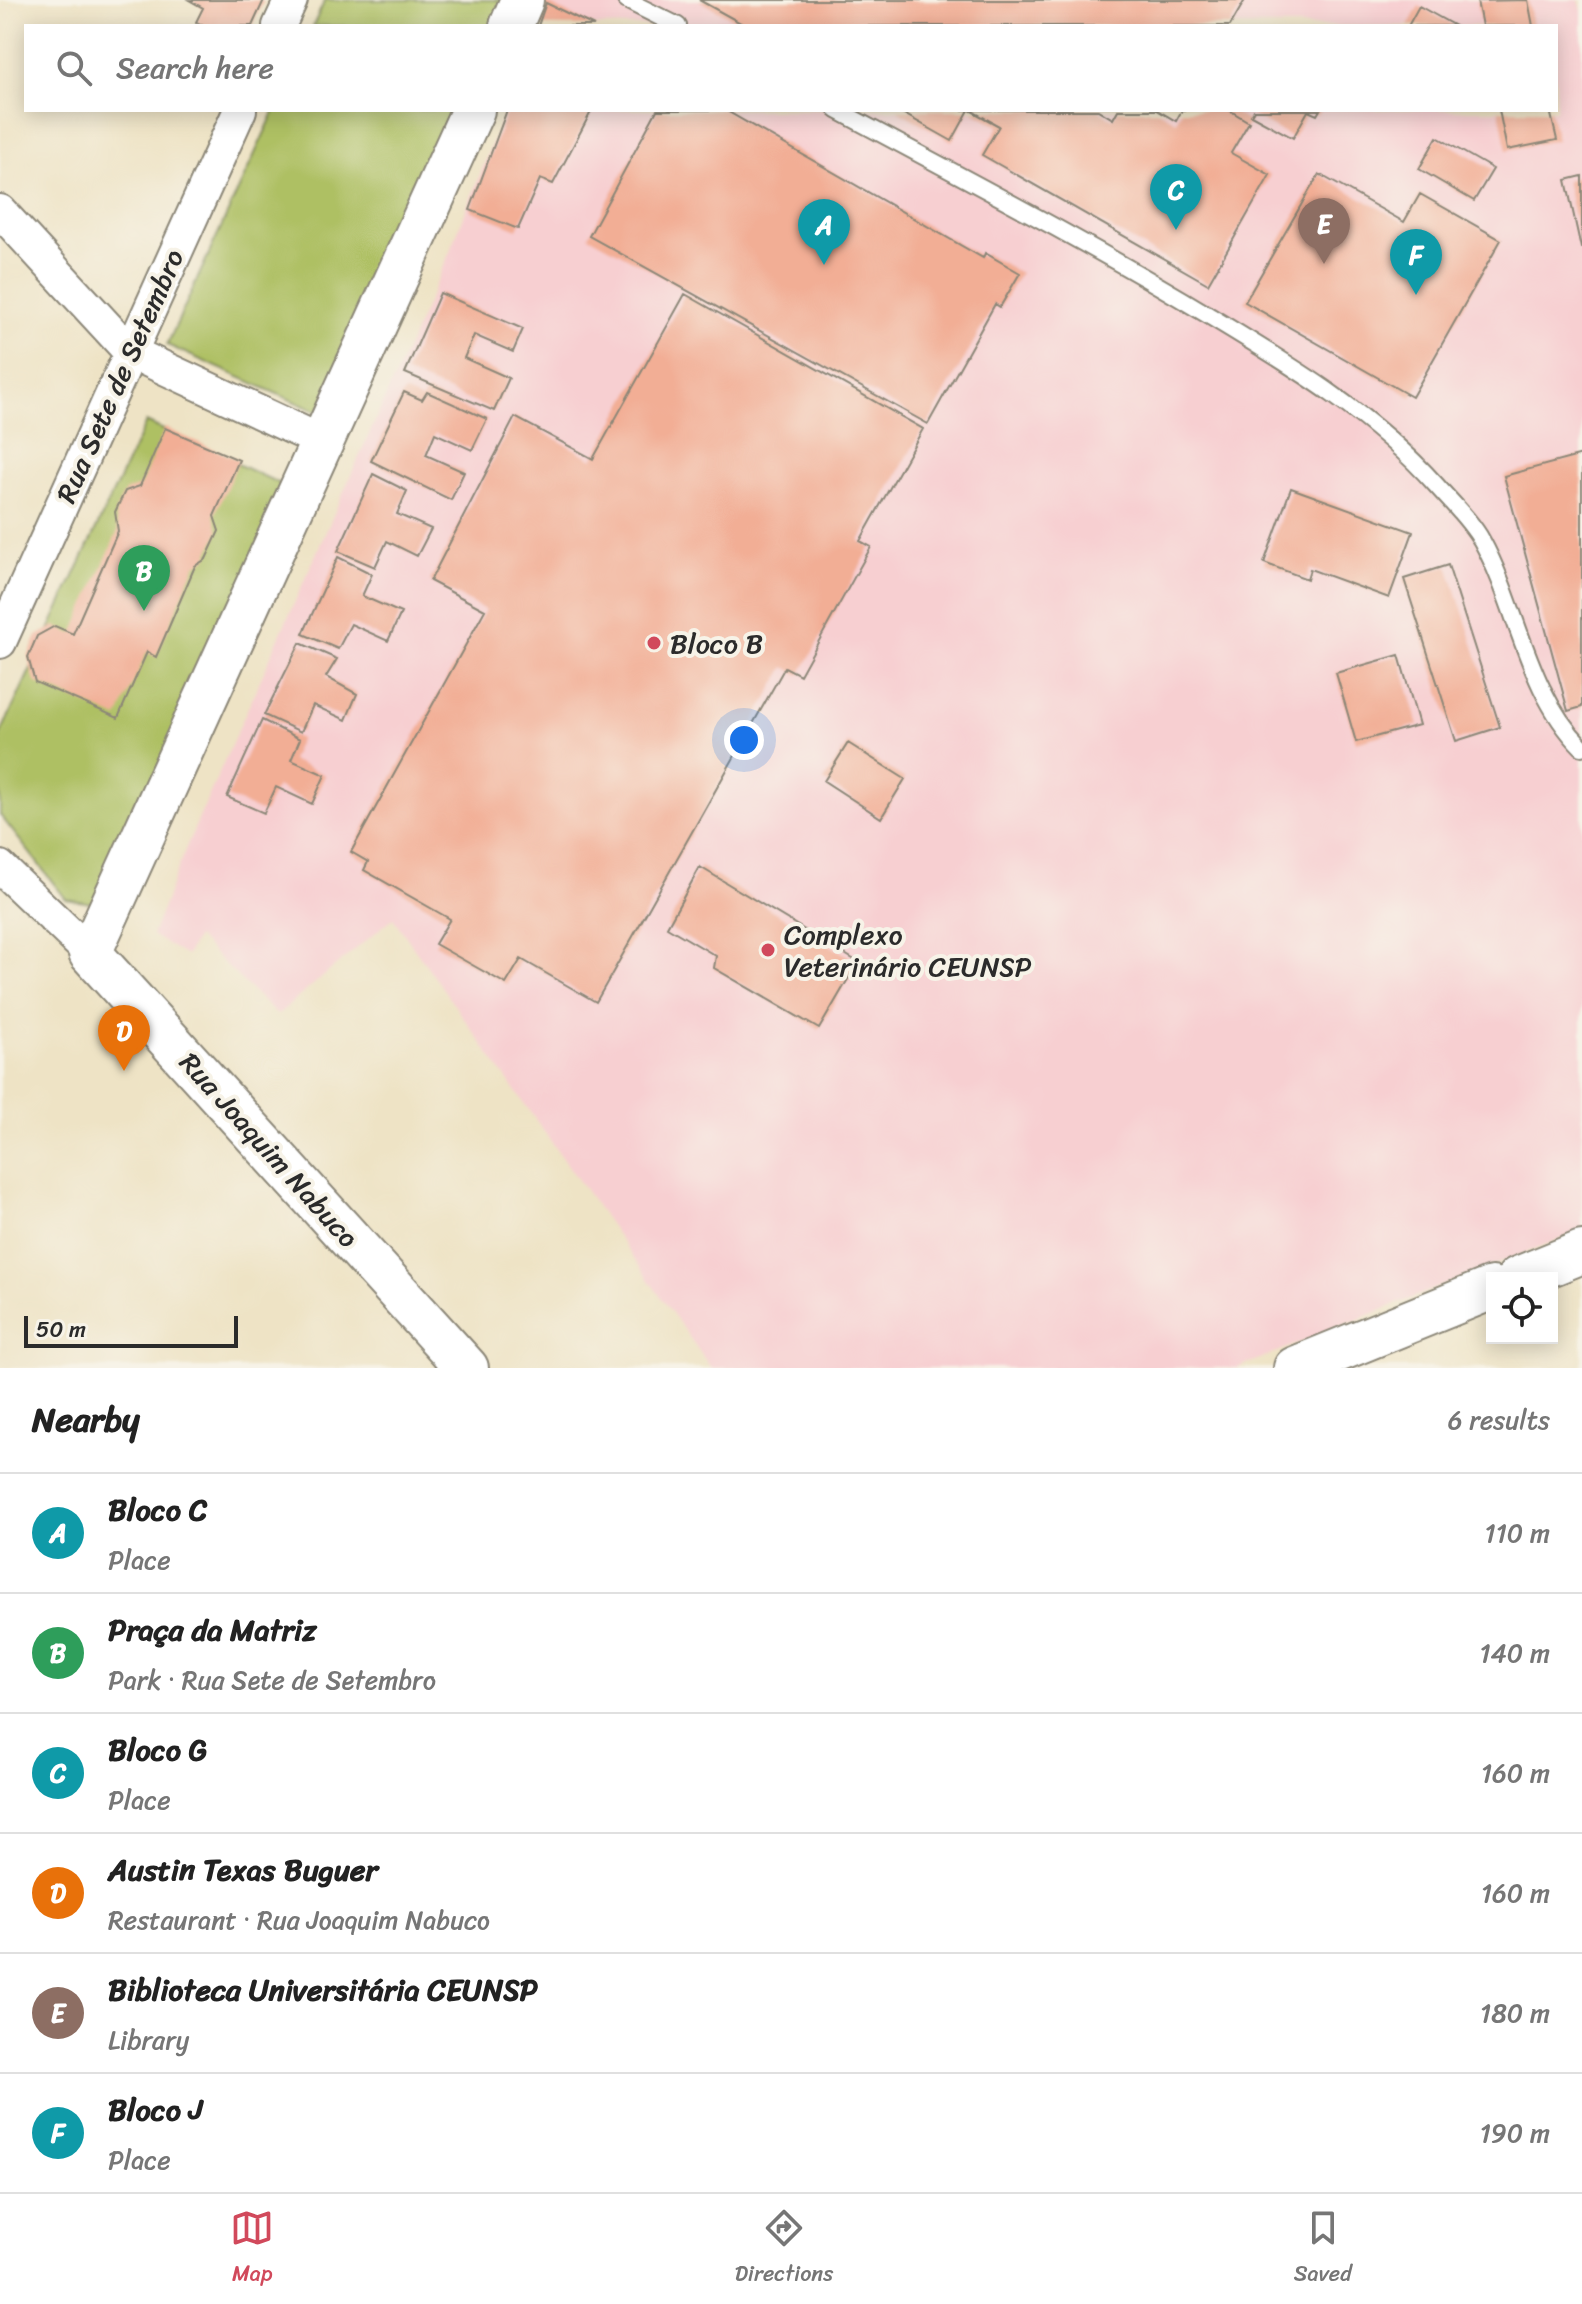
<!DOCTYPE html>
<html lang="en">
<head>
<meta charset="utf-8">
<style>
  body { margin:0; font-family:Sriracha,sans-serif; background:#f6f6f6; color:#222 }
  .controls { position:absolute; right:24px; bottom:24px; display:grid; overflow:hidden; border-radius:0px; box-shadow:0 4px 20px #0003 }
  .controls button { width:72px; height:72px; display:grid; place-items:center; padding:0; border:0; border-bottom:2px solid #e0e0e0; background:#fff; color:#222; font:40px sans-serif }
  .scale { position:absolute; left:24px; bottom:20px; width:214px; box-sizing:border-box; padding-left:8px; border:4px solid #2b2b2b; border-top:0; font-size:22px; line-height:28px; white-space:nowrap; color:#2b2b2b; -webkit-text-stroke:6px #f7f3e8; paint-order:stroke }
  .you { position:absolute; left:744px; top:740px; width:28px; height:28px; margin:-20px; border:6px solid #fff; border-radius:50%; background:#1a73e8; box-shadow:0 0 0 12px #1a73e833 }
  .badge { display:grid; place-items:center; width:52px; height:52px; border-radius:50%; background:#d1495b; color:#fff; font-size:26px; font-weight:700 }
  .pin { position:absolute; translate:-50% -66px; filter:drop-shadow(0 2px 4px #0008) }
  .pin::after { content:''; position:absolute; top:42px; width:28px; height:24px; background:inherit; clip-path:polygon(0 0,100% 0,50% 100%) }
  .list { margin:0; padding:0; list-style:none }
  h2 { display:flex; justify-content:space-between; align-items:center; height:104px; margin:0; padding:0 32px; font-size:34px }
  h2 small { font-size:26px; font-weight:400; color:#767676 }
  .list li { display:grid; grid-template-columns:52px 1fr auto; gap:24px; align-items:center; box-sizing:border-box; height:120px; padding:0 32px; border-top:2px solid #e0e0e0 }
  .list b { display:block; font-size:30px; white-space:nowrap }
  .list p { margin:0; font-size:26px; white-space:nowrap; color:#767676 }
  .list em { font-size:26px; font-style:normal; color:#767676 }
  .icon { flex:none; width:44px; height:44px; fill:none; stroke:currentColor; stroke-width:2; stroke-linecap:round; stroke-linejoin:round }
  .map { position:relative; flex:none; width:1582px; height:1368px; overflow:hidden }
  .search { position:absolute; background:#fff; box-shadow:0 4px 20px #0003; left:24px; right:24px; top:24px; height:88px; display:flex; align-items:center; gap:20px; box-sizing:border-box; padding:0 28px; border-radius:0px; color:#767676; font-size:30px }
  .sheet { height:824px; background:#fff }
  nav { display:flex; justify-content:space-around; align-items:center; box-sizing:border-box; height:112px; border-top:2px solid #e0e0e0; background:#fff; font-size:22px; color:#767676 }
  nav a { display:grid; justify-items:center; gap:4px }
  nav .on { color:#d1495b }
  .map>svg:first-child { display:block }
  .built { fill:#f7cfd1 }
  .green { fill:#aec064; stroke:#6c7648; stroke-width:2 }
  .building { fill:#f2ae95 }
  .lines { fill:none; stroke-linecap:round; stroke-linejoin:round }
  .service-casing { stroke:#8c8778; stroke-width:20 }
  .minor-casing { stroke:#8c8778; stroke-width:36 }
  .tertiary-casing { stroke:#8c8778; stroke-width:46 }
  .service { stroke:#fff; stroke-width:16 }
  .minor { stroke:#fff; stroke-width:32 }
  .tertiary { stroke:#fff; stroke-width:42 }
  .poi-dot { fill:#d1495b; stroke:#f7f3e8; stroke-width:3 }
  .labels { text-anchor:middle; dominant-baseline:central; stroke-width:8; stroke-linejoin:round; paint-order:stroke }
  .street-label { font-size:28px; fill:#2b2b2b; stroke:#f7f3e8 }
  .poi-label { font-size:28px; fill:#2b2b2b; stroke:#f7f3e8; text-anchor:start }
</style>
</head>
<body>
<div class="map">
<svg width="1582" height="1368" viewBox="0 0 1582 1368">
  <rect width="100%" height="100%" fill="#f7f3e8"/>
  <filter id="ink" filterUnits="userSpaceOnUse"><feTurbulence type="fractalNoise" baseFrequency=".0125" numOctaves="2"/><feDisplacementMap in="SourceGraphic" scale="16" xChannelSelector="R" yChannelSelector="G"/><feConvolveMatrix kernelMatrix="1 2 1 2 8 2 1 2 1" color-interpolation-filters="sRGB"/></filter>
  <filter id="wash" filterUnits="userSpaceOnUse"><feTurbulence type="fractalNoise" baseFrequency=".006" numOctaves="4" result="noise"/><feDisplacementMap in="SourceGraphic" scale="32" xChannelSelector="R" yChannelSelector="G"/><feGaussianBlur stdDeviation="1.8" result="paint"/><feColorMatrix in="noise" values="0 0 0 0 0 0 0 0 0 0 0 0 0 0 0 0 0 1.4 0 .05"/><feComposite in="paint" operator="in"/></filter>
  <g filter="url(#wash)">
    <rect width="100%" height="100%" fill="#eee3c5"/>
    <path class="built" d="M548 0H1579L1582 11V1230L1237 1368H711L393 918 277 1015 197 937 186 956 152 935 187 845 449 254 505 110H1556V26H537Z"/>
    <path class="green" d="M325 0H505L492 26H313Z
      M275 110H453L318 412 167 345Z
      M146 422 287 487 98 904 66 899 0 815V735Z"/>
    <g id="blocks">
      <path class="building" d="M189 0H264L252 26H204L196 22 203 8Z
        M699 0H1245L1230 26H746Z
        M1528 0 1533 26H1482L1477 1Z
        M546 3 594 26H538Z
        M1419 6 1455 26H1408Z
        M507 110H592L553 184 540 179 518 229 470 210Z
        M657 110H725L983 258 985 253 1020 273 1000 307 995 304 928 424 589 236Z
        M897 110H969L952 141Z
        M970 110H1098L1113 119 1118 110H1157L1176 121 1182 110H1229L1249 122 1231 153 1270 175 1208 284 982 155 999 126Z
        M1254 110H1320L1317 115 1308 111 1293 138 1251 115Z
        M1499 110H1550L1557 140 1507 150Z
        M1437 137 1493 169 1474 201 1419 169Z
        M1319 174 1404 222 1420 194 1501 240 1412 397 1245 302Z
        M1582 176V248H1581L1566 180Z
        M440 293 523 329 513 352 474 335 464 358 509 378 494 411 405 373Z
        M685 294 923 429 860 541 871 547 800 675 785 667 596 1002 521 959 506 984 435 944 450 919 364 870 368 862 351 852 485 610 430 581 515 417 593 459Z
        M404 392 422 400 427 392 487 419 472 450 435 433 426 455 464 472 451 500 371 461Z
        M165 428 239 460 214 516 219 531 206 559 195 566 156 657 147 652 118 718 35 682 28 657 37 636 55 626 73 634 118 531 115 512 125 491 140 486Z
        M1582 455V707L1568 711 1504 476Z
        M373 474 407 491 397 514 431 529 417 556 387 541 375 567 338 551Z
        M1291 488 1413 532 1389 598 1310 569 1307 579 1264 563Z
        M338 557 372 574 362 596 401 613 388 641 351 624 338 649 303 634Z
        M1448 565 1500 727 1456 741 1404 579Z
        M300 643 337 659 326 677 357 694 346 720 313 705 301 732 264 715Z
        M1399 655 1419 725 1356 742 1336 673Z
        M262 720 300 739 291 760 325 775 312 804 276 787 264 813 227 797Z
        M848 743 905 779 881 818 824 781Z
        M700 867 858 962 819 1029 714 968 716 956 667 927Z"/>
    </g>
  </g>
  <g filter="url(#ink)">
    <use href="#blocks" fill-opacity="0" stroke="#8c8778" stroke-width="2"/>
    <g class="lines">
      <g class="service-casing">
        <path id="service" d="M626 0 678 26
          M837 110C962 177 1087 242 1208 315 1289 364 1372 413 1436 485 1451 502 1471 521 1482 541 1518 607 1527 692 1582 747"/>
      </g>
      <g class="minor-casing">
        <path id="minor" d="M279 26 291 0
          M0 211 130 352 323 442
          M0 642 240 110
          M0 867 90 953"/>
      </g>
      <g class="tertiary-casing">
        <path id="tertiary" d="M511 26 522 0
          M1518 1278 1582 1252
          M467 1368 90 953 473 110
          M1295 1368 1492 1288"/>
      </g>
      <use href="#service" class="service"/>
      <use href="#minor" class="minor"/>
      <use href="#tertiary" class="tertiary"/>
    </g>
  </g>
  <g class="poi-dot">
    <circle cx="654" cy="643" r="8"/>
    <circle cx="768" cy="950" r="8"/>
  </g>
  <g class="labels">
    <g class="street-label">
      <text transform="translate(120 376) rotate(-66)">Rua Sete de Setembro</text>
      <text transform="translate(269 1150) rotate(48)">Rua Joaquim Nabuco</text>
    </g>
    <g class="poi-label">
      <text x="670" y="643">Bloco B</text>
      <text x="784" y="934">Complexo<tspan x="784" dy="32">Veterinário CEUNSP</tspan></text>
    </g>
  </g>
</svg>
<div class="controls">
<button><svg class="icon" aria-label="locate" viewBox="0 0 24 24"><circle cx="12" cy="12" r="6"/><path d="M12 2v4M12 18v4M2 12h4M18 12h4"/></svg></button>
</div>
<div class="scale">50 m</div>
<div class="you"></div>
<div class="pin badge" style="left:824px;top:265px;background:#0f9aa8">A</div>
<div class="pin badge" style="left:144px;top:611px;background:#2e9e5b">B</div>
<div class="pin badge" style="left:1176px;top:230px;background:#0f9aa8">C</div>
<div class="pin badge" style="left:124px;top:1071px;background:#e8710a">D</div>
<div class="pin badge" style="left:1324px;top:264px;background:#8d6e63">E</div>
<div class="pin badge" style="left:1416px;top:295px;background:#0f9aa8">F</div>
<div class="search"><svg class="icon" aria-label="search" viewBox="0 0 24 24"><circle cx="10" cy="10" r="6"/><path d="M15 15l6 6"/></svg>Search here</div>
</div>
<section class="sheet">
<h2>Nearby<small>6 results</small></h2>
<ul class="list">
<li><span class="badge" style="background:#0f9aa8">A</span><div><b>Bloco C</b><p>Place</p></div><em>110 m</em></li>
<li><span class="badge" style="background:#2e9e5b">B</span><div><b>Praça da Matriz</b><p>Park · Rua Sete de Setembro</p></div><em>140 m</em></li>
<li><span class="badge" style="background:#0f9aa8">C</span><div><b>Bloco G</b><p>Place</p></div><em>160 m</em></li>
<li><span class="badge" style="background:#e8710a">D</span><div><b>Austin Texas Buguer</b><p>Restaurant · Rua Joaquim Nabuco</p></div><em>160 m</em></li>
<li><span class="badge" style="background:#8d6e63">E</span><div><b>Biblioteca Universitária CEUNSP</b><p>Library</p></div><em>180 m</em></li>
<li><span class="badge" style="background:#0f9aa8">F</span><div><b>Bloco J</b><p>Place</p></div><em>190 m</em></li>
</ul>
</section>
<nav>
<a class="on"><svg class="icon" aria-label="map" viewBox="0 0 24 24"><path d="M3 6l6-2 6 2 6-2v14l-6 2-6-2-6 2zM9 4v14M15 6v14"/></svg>Map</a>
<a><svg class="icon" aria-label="directions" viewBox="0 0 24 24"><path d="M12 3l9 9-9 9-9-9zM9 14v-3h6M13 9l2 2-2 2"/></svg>Directions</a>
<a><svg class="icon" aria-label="saved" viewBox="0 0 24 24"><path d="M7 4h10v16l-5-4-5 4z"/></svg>Saved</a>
</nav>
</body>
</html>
